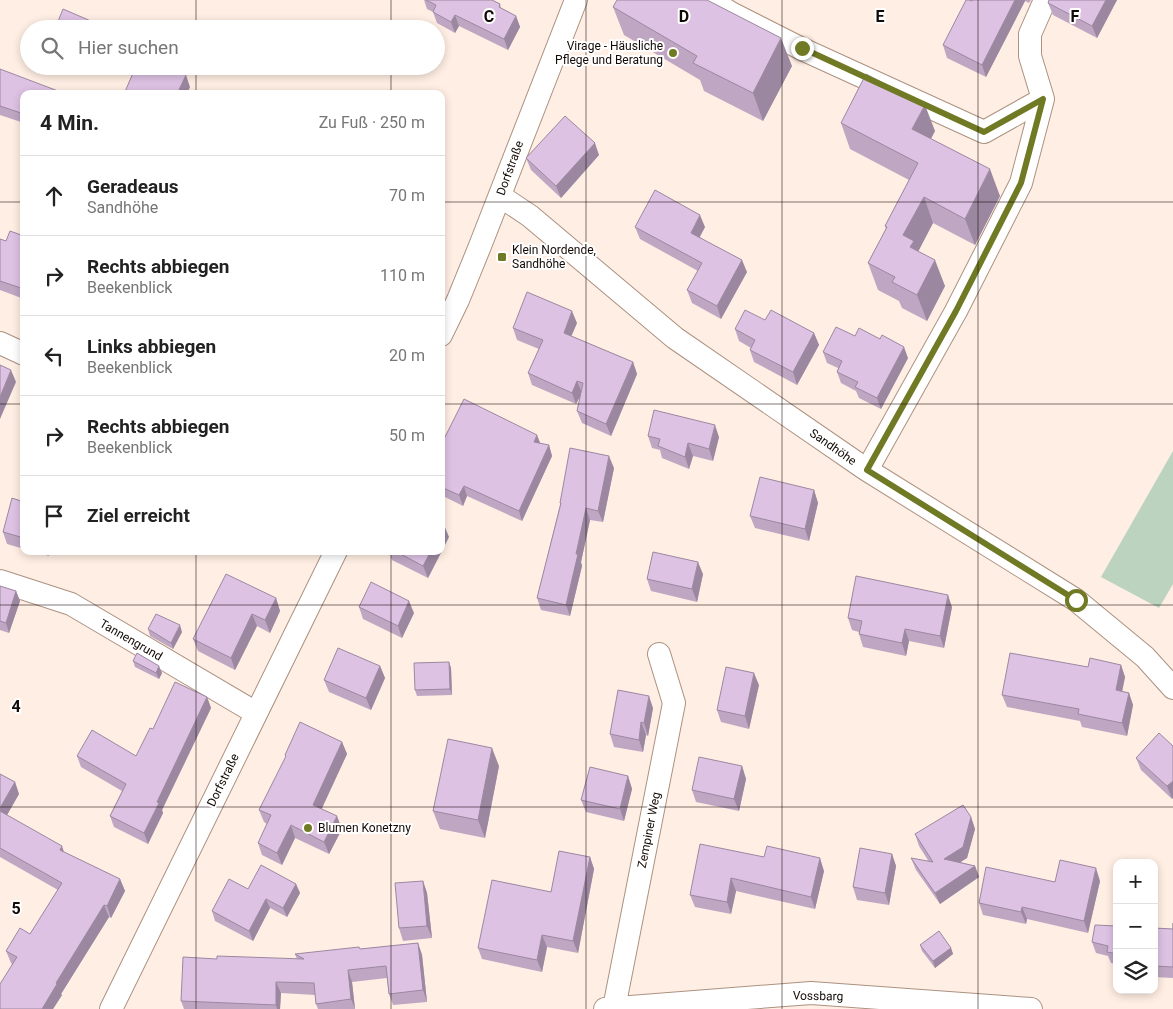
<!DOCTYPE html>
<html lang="de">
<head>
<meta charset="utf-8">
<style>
  body { margin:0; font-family:Roboto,sans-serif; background:#f2f2f2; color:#222 }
  .controls { position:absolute; right:15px; bottom:15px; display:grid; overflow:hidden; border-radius:10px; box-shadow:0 2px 8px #0003 }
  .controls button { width:45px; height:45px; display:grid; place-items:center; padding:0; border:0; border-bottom:1px solid #e0e0e0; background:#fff; color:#222; font:25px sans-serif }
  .stop { position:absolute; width:15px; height:15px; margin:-11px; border:4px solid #707923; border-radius:50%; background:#fff }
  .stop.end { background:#707923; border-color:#fff; box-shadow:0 1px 5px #0008 }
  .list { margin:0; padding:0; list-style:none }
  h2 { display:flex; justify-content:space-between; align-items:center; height:65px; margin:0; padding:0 20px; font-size:21px }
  h2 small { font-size:16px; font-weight:400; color:#767676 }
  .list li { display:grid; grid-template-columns:32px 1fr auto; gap:15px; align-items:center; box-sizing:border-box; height:80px; padding:0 20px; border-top:1px solid #e0e0e0 }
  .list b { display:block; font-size:19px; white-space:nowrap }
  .list p { margin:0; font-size:16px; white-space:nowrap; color:#767676 }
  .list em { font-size:16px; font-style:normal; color:#767676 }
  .icon { flex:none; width:28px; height:28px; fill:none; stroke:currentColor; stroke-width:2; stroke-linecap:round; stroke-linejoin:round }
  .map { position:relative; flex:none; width:1173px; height:1009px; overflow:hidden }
  .search { position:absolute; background:#fff; box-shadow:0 2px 8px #0003; left:20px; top:20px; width:425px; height:55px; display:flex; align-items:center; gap:12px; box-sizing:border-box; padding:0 18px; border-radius:28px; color:#767676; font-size:19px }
  .panel { position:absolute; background:#fff; box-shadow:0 2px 8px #0003; left:20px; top:90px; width:425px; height:465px; border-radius:10px }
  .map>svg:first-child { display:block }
  .green { fill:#bbd3bf }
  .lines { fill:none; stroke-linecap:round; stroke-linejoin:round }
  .street-casing { stroke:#ab9281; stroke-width:24 }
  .street { stroke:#fff; stroke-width:22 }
  .wall { fill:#bfa7c4 }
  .shaded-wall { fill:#9b88a0 }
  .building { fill:#dec2e4; stroke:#9b88a0 }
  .route { stroke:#707923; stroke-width:6 }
  .grid { fill:none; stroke:#120a05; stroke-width:1; stroke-opacity:0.55 }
  .poi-dot { fill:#707923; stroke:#fff; stroke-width:2 }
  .labels { text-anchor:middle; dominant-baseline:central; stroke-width:4; stroke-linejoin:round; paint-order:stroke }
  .poi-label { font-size:12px; fill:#120a05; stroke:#fff; text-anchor:start }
  .street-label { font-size:12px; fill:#120a05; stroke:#fff }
  .grid-label { font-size:16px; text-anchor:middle; font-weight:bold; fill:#120a05; stroke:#fff; stroke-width:4; stroke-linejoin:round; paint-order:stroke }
</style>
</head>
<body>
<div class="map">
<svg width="1173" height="1009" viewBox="0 0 1173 1009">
  <rect width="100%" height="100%" fill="#ffeee3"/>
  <path class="green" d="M1173 451V584L1159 608 1101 577Z"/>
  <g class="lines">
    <g class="street-casing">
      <path id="street" d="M710 0 731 13 802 49 984 132 1043 99 1030 56V34L1045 0
        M500 196 530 216 675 338 867 470 1076 600 1145 657 1173 688
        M441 335 458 300 480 246 576 0
        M0 343 24 354
        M867 470 956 311 1021 183 1043 99
        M0 581 71 604 256 713
        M614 1008 674 703 659 654
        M111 1009 336 551
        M605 1009 811 993 1031 1009"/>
    </g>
    <use href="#street" class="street"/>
  </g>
  <path class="wall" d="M424 0H492L500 4 501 8 516 16 520 27 508 50 459 26 455 33 437 23 433 12 427 9Z
    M973 0H1031L1029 3 1025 1 986 77 947 58 943 45Z
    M1117 0 1097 38 1053 15 1048 3Z
    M613 7 792 66 763 121 704 91 700 80 624 35Z
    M87 66H99L97 71Z
    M0 69 24 94V123L0 115Z
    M841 123 935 131 931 139 1000 196 975 245 933 223 918 251 945 286 927 321 902 308 899 301 878 290 868 263 886 229 885 226 909 180 850 149Z
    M599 155 561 198 531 170 526 158Z
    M635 227H705L700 237 747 272 721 319 692 303 687 290 698 271 640 239Z
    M24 236V299L0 290V239L6 241Z
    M765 320 814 333 819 345 797 385 754 362 750 350 751 348 739 341 735 329Z
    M577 323 571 336 633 362 637 374 611 436 582 423 577 411 580 395 576 404 532 385 528 373 539 349 517 340 513 328Z
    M855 336 908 358 881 409 859 398 856 391 841 383 837 372 838 368 827 363 823 352Z
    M648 436 719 437 713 461 693 456 689 469 662 458 660 450 652 448Z
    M540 444 549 445 552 456 522 521 467 496 463 506 441 495V445Z
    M614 468 603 522 590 520 581 562 582 566 570 616 541 610 537 598 560 505V503Z
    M814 490 818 503 809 541 755 528 750 516Z
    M24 502V549L7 544 3 532Z
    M449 537 428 578 392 560 389 551H441Z
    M32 551H50L49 556Z
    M703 574 697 602 651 591 647 579Z
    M0 586 16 591 20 601 9 633 0 630Z
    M276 598 280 611 270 633 257 626 235 670 198 651 193 639Z
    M359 607 414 613 402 638 363 619Z
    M952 607 944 648 909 641 906 656 863 647 859 634V632L852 630 848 618Z
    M148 629 182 632 173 649 150 636Z
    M133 661 162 673 159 679 135 667Z
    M449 662 451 668 452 695 417 696 415 690Z
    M1121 665 1125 677 1122 691 1129 693 1133 705 1127 736 1082 727 1080 721 1007 707 1002 695 1088 667Z
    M380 666 385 678 371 710 329 692 324 680Z
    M759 685 749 729 721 722 717 710Z
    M207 697 211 708 162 810 163 813 148 844 114 827 110 816 122 791 81 767 77 756H136L153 729Z
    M653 708 648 736 646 735 643 752 614 747 610 734Z
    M1159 733 1172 799 1141 770 1136 758Z
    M342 742 347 754 321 809 342 829 329 854 295 838 282 865 262 855 258 843 267 824 264 822 259 810 286 757 285 755Z
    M499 766 485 838 440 829 433 811Z
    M742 766 746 779 739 811 696 802 692 790Z
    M0 774 15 782 19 794 7 815 64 853 120 879 125 891 111 918 109 917 61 994 62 995 53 1009H0L12 964 11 963 6 951 30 934 58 890 0 857Z
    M628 776 632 789 624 821 586 812 581 800Z
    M971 817 975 829 967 858 960 862 975 866 979 877 940 904 916 870 911 858 929 862 919 846 915 834Z
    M892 854 896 866 889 905 857 900 853 887Z
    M590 857 594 869 578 953 547 947 542 972 482 959 478 948 551 892Z
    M764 857 824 871 815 909 736 891 731 914 695 907 690 895Z
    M423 881 427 893 432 938 403 941 399 928Z
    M1100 881 1088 933 1027 919 1026 924 983 915 979 903Z
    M296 884 300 893 287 917 270 908 253 941 215 921 212 911 248 889Z
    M1173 923V978L1154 977V928L1173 929Z
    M1117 926V964L1111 963 1108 956 1096 953 1092 942Z
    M418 943 422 955 427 1002 393 1005 389 994 387 978 352 982 355 1009H318L316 1004 315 995 281 993 280 1009H184L181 1001 217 959H297L295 954 360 949Z
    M920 945 951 948 953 954 935 968 922 951Z"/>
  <path class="shaded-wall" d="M1015 0H1025V1L986 77 982 65Z
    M1106 0H1117L1097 38 1092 26Z
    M455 15 459 26 455 33 451 22Z
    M516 16 520 27 508 50 504 39Z
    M781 38 792 66 763 121 753 93Z
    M186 75 190 87 187 94H177Z
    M925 105 935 131 922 155 912 129Z
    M595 143 599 155 561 198 556 186Z
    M990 169 1000 196 975 245 965 219Z
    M924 197 933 223 918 252 923 267 903 235Z
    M700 215 705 227 695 245 691 233Z
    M742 260 747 272 721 319 717 306Z
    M935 260 945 286 927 321 917 295Z
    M572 311 577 323 568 344 564 333Z
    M814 333 819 345 797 385 793 372Z
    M904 347 908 358 881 409 877 398Z
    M633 362 637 374 611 436 606 424Z
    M11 370 16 382 0 419V397Z
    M577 381 582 393 576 404 572 393Z
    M715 425 719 437 713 461 709 449Z
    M537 435 541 445 534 442Z
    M688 443 693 456 689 469 685 457Z
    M549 445 552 456 522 521 519 511Z
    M609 456 614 468 603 522 598 511Z
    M464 486 467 496 463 506 459 495Z
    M814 490 818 503 809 541 805 529Z
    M586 508 590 520 581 562 582 566 570 616 566 605 576 554Z
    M444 525 449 537 428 578 423 566 431 551H441V531Z
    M698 562 703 574 697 602 692 589Z
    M16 591 20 601 9 633 6 623Z
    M948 595 952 607 944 648 940 636Z
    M276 598 280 611 270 633 265 620Z
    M409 601 414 613 402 638 398 626Z
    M252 614 257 626 235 670 231 658Z
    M180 625 182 632 173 649 171 643Z
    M905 629 909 641 906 656 902 643Z
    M449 662 451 668 452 695 450 689Z
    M1121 665 1125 677 1120 702 1116 690Z
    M159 666 162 673 159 679 156 673Z
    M380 666 385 678 371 710 366 698Z
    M754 673 759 685 749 729 745 716Z
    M1129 693 1133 705 1127 736 1122 723Z
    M649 696 653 708 648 736 644 723Z
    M207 697 211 708 162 810 163 813 148 844 144 833 157 802Z
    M641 722 646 735 643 752 639 740Z
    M342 742 347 754 318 817 313 805Z
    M492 748 499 766 485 838 478 820Z
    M742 766 746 779 739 811 734 799Z
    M628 776 632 789 624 821 620 809Z
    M1173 781V798L1172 799 1167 786Z
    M15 782 19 794 3 822 0 814V808Z
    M337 816 342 829 329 854 324 842Z
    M971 817 975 829 967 858 948 870 944 859Z
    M291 825 295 838 282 865 277 853Z
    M62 846 66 858 60 850Z
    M892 854 896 866 889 905 885 893Z
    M590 857 594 869 578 953 573 941Z
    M820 858 824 871 815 909 811 897Z
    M975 866 979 877 940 904 935 893Z
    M1096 868 1100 881 1088 933 1084 921Z
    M731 878 736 891 731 914 727 902Z
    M120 879 125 891 111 918 107 906Z
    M423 881 427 893 432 938 427 926Z
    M296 884 300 893 287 917 283 908Z
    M266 899 270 908 253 941 249 931Z
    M104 905 109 917 61 994 62 995 53 1009H42L56 983Z
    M1022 907 1027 919 1026 924 1021 912Z
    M542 935 547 947 542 972 537 960Z
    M418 943 422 955 427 1002 423 990Z
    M951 948 953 954 935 968 933 961Z
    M348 970 352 982 355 1009 351 999Z
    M276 982 281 993 280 1009H277L276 1005Z"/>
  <path class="building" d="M426 0H492L500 4 499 7 516 16 504 39 455 15 451 22 433 12 436 5Z
    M617 0H707L781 38 753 93 693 63 697 56 613 7Z
    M966 0H969L972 1 973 0H1015L982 65 943 45Z
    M1049 0H1106L1092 26 1048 3Z
    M63 9 107 28 106 29H55Z
    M136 66H167L186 75 177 94H124Z
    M0 69 66 94H24V114L0 106Z
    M866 74 925 105 912 129 990 169 965 219 924 197 903 235 914 241 910 247 935 260 917 295 892 282 895 277 868 263 887 227 885 226 918 163 841 123Z
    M565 116 595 143 556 186 526 158Z
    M655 190 700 215 691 233 742 260 717 306 687 290 702 263 635 227Z
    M10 231 24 236V289L0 281V239L6 241Z
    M527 292 572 311 564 333 633 362 606 424 577 411 583 383 577 381 572 393 528 373 543 340 513 328Z
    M745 310 765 320 771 310 814 333 793 372 750 350 755 340 735 329Z
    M836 327 855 336 859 328 880 339 882 335 904 347 877 398 855 387 858 382 837 372 842 361 823 352Z
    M0 365 11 370 0 397Z
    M464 399 537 435 534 442 549 445 519 511 464 486 459 495 441 487V445Z
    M654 410 715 425 709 449 688 443 685 457 658 446 660 439 648 436Z
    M570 448 609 456 598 511 586 508 576 554H578L566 605 537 598 561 503H560Z
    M760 477 814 490 805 529 750 516Z
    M12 498 24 502V538L3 532Z
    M441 524 444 525 441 531Z
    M395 551H431L423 566Z
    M653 552 698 562 692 589 647 579Z
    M226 574 276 598 265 620 252 614 231 658 193 639Z
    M856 576 948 595 940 636 905 629 902 643 859 634 862 621 848 618Z
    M371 582 409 601 398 626 359 607Z
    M0 586 16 591 6 623 0 621Z
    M156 614 180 625 171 643 148 629Z
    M338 648 380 666 366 698 324 680Z
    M137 653 159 666 156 673 133 661Z
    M1010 653 1088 667 1090 658 1121 665 1116 690 1129 693 1122 723 1078 714 1079 709 1002 695Z
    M449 662 450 689 415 690 414 663Z
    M726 667 754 673 745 716 717 710Z
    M175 682 207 697 157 802 159 803 144 833 110 816 126 784 77 756 92 730 136 756 150 728 153 729Z
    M618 690 649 696 644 723 641 722 639 740 610 734Z
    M300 722 342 742 313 805 337 816 324 842 291 825 277 853 258 843 271 815 259 810 286 756 285 755Z
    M1159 733 1173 746V781L1167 786 1136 758Z
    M448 739 492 748 478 820 433 811Z
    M699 757 742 766 734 799 692 790Z
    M590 767 628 776 620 809 581 800Z
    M0 774 15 782 0 808Z
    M963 805 971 817 963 847 944 859 975 866 935 893 911 858 933 862 915 834Z
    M0 811 62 846 60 850 120 879 107 906 104 905 56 983 57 984 42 1009H0V984L17 957 6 951 20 928 30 934 62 883 0 848Z
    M700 844 764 857 767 846 820 858 811 897 731 878 727 902 690 895Z
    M860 848 892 854 885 893 853 887Z
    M559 851 590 857 573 941 542 935 537 960 478 948 492 880 551 892Z
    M1060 860 1096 868 1084 921 1022 907 1021 912 979 903 986 867 1055 882Z
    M261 865 296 884 283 908 266 899 249 931 212 911 229 879 248 889Z
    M423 881 427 926 399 928 395 883Z
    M1173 923V967L1154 966V928L1173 929Z
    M1095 925 1117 926V954L1107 952 1108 946 1092 942Z
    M939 931 951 948 933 961 920 945Z
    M418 943 423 990 389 994 386 966 348 970 351 999 316 1004 314 983 276 982V1005L181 1001 183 957 217 959V956L304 959 295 954 359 947 360 949Z"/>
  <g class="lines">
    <path class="route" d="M802 48 984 132 1043 99 1021 183 956 311 867 470 1076 600"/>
  </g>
  <path class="grid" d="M196 0V29M391 0V29M586 0V1009M782 0V1009M978 0V1009M196 66V94M391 66V94M0 202H24M441 202H1173M0 404H24M441 404H1173M196 551V1009M391 551V1009M0 605H1173M0 807H1173"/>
  <g class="poi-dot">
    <circle cx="673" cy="53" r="5"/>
    <rect x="497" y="252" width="10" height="10" rx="2.5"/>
    <circle cx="308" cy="828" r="5"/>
  </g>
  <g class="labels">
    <g class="poi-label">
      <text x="663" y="46" text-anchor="end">Virage - Häusliche<tspan x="663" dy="14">Pflege und Beratung</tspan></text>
      <text x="512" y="250">Klein Nordende,<tspan x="512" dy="14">Sandhöhe</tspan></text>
      <text x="318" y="828">Blumen Konetzny</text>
    </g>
    <g class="street-label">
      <text transform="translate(510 168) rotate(-70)">Dorfstraße</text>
      <text transform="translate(833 447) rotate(35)">Sandhöhe</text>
      <text transform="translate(131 640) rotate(30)">Tannengrund</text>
      <text transform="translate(223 780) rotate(-64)">Dorfstraße</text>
      <text transform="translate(649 830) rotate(-79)">Zempiner Weg</text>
      <text transform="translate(818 996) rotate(1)">Vossbarg</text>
    </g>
  </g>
  <g class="grid-label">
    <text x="489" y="22">C</text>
    <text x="684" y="22">D</text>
    <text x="880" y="22">E</text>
    <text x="1075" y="22">F</text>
    <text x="16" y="712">4</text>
    <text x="16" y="914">5</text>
  </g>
</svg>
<div class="controls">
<button>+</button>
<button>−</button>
<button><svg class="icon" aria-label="layers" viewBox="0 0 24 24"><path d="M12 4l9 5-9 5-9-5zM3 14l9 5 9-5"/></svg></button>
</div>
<div class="stop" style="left:1076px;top:600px"></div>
<div class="stop end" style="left:802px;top:48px"></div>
<div class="search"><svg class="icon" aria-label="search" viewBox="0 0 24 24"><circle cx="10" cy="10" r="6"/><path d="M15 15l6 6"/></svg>Hier suchen</div>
<section class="panel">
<h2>4 Min.<small>Zu Fuß · 250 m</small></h2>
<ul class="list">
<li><svg class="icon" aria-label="ahead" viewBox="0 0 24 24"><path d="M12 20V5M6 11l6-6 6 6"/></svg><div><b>Geradeaus</b><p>Sandhöhe</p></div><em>70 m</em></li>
<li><svg class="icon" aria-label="right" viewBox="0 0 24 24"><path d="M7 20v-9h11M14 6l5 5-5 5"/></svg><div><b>Rechts abbiegen</b><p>Beekenblick</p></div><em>110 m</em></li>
<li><svg class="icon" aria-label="left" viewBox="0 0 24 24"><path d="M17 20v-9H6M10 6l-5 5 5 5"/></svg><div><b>Links abbiegen</b><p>Beekenblick</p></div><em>20 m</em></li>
<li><svg class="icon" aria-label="right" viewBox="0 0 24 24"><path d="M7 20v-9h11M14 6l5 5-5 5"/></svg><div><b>Rechts abbiegen</b><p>Beekenblick</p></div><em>50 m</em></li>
<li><svg class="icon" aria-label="arrive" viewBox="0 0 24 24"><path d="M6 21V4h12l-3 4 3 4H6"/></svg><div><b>Ziel erreicht</b></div></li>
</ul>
</section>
</div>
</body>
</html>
